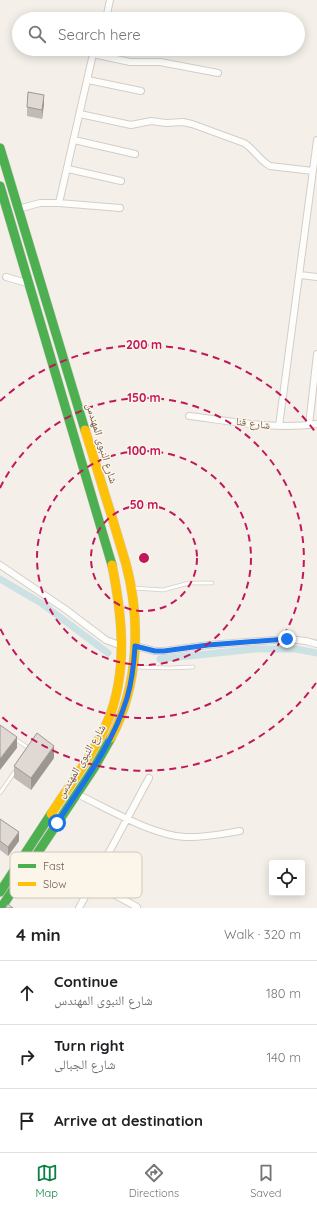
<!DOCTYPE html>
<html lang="en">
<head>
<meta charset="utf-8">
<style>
  body { margin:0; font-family:Quicksand,"Noto Naskh Arabic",sans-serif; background:#f6f6f6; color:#202124 }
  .controls { position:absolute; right:12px; bottom:12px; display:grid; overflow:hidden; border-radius:4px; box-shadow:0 2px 10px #0003 }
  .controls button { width:36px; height:36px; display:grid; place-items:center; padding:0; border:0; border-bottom:1px solid #e0e0e0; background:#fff; color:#202124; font:20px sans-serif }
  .stop { position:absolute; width:12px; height:12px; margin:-9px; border:3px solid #1a73e8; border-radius:50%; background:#fff }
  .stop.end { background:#1a73e8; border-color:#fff; box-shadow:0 1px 4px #0008 }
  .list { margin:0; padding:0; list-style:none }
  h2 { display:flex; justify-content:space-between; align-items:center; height:52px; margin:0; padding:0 16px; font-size:17px }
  h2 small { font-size:13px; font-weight:400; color:#757577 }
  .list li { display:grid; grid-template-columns:26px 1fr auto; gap:12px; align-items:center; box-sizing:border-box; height:64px; padding:0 16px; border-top:1px solid #e0e0e0 }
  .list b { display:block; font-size:15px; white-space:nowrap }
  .list p { margin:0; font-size:13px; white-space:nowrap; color:#757577 }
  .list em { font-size:13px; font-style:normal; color:#757577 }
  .icon { flex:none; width:22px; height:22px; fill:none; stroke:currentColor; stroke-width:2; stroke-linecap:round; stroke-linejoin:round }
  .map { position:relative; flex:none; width:317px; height:908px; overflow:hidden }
  .search { position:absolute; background:#fff; box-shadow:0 2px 10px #0003; left:12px; right:12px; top:12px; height:44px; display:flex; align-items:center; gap:10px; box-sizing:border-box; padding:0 14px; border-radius:22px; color:#757577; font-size:15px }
  .sheet { height:244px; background:#fff }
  nav { display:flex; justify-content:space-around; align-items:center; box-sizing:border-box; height:56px; border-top:1px solid #e0e0e0; background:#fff; font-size:11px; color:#757577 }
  nav a { display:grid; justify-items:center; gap:2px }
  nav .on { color:#0b8043 }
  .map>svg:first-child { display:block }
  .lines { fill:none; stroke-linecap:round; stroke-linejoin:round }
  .canal { stroke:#cce1e3; stroke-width:7 }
  .lane-casing { stroke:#d3cdc7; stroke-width:4.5 }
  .street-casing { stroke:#d3cdc7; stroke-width:8 }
  .fast-casing { stroke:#d3cbc6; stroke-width:10 }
  .slow-casing { stroke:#d3cbc6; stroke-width:10 }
  .lane { stroke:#fdfdfc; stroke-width:3 }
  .street { stroke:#fdfdfc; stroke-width:6 }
  .fast { stroke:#4caf50; stroke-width:9 }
  .slow { stroke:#ffc107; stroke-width:9 }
  .wall { fill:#c1bab5 }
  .shaded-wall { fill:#9d9793 }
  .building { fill:#e0d8d2; stroke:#9d9793 }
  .route { stroke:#1a73e8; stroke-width:5 }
  .ring { fill:none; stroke:#c2185b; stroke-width:2; stroke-dasharray:7 5 }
  .labels { text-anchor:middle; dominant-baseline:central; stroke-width:3; stroke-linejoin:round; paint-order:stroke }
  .street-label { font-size:11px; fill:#6e584d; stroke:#fcf5e9 }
  .key { fill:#fcf5e9; stroke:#d1c6ba; stroke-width:1 }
  .key-label { font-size:11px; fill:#6e584d }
  .centre { fill:#c2185b; stroke:#fcf5e9; stroke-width:2 }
  .ring-label { font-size:12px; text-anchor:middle; font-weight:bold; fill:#c2185b; stroke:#fcf5e9; stroke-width:3; stroke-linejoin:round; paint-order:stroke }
</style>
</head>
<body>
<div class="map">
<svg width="317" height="908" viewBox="0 0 317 908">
  <rect width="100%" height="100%" fill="#f4f0e9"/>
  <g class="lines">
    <path class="canal" d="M0 579 41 603 108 653
      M160 659 255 649H296L317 653"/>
    <g class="lane-casing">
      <path id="lane" d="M133 588 163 590 189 583H212
        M135 667 170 668 193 667
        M15 739 30 749
        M0 793 16 770"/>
    </g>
    <g class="street-casing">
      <path id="street" d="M106 19 110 0
        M93 54 130 62H160L218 73
        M88 80 141 91
        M80 114 131 125 151 121 166 123 183 122 192 124 244 143C254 149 260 161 270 166L313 171
        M74 140 135 154
        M68 169 121 181
        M59 203 120 208
        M18 209 40 203H59L93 54 96 49
        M300 275 317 277
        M6 277 30 284
        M189 416C231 421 274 430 317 424
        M309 425 317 354
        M279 426 317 140
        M0 565 65 609 106 640 122 646
        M135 646 155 651H164L208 645 287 639 306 641 317 644
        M77 794C107 808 151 835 185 837 203 838 222 834 240 831
        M38 853 137 907
        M79 908 149 778"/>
    </g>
    <g class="fast-casing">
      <path id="fast" d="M0 148 85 430
        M0 186 112 565
        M0 892 51 814
        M1 908 94 768 111 738"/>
    </g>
    <g class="slow-casing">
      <path id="slow" d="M85 430C94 458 102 486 111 514 116 531 121 547 126 564 141 621 139 685 111 738
        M51 814C71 783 95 752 109 718 128 669 122 615 112 565"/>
    </g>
    <use href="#lane" class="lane"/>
    <use href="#street" class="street"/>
    <use href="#fast" class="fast"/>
    <use href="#slow" class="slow"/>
  </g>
  <path class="wall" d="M44 104 42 119 27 116V107Z
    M54 758 31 790 14 778V766Z
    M0 819 19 841 8 856 0 850Z"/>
  <path class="shaded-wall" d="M44 95V104L42 119V110Z
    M17 737V748L0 770V759Z
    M54 746V758L31 790V778Z
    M19 832V841L8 856V847Z"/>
  <path class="building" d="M28 92 44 95 42 110 27 107Z
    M0 725 17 737 0 759Z
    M37 733 54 746 31 778 14 766Z
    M0 819 19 832 8 847 0 841Z
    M8 904 13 908H5Z"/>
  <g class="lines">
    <path class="route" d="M57 823C83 783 113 744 127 698 132 681 134 663 135 646L155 651H164L208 645 287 639"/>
  </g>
  <g class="ring">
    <circle cx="144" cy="558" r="53"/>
    <circle cx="144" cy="558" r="107"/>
    <path d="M0 488A160 160 0 1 1 0 628"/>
    <path d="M316 683A213 213 0 0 1 0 715M0 401A213 213 0 0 1 316 433"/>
  </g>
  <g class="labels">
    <g class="street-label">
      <text transform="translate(253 423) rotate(7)">شارع قنا</text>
      <text transform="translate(102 443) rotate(73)">شارع النبوى المهندس</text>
      <text transform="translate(81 761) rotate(-59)">شارع النبوى المهندس</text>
    </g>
  </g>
  <rect x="10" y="852" width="132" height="46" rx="6" class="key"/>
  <rect x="18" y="864" width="18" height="4" fill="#4caf50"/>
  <rect x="18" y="882" width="18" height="4" fill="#ffc107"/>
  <g class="key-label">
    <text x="43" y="870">Fast</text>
    <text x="43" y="888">Slow</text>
  </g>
  <circle cx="144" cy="558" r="6" class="centre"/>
  <g class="ring-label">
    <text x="144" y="349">200 m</text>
    <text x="144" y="402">150 m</text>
    <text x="144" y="455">100 m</text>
    <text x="144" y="509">50 m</text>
  </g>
</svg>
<div class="controls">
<button><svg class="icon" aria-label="locate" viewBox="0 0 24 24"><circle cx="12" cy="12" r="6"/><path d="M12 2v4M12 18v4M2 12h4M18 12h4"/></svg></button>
</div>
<div class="stop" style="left:57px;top:823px"></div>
<div class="stop end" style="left:287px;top:639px"></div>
<div class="search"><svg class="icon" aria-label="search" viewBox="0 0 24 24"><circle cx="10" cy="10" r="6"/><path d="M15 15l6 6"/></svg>Search here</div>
</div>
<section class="sheet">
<h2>4 min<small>Walk · 320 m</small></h2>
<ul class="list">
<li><svg class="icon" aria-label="ahead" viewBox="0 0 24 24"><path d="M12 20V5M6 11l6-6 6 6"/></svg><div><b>Continue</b><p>شارع النبوى المهندس</p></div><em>180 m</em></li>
<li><svg class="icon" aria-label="right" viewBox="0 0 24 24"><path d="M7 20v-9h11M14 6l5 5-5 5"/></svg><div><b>Turn right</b><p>شارع الجبالى</p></div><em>140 m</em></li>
<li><svg class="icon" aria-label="arrive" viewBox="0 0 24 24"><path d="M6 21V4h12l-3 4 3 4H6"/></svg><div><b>Arrive at destination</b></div></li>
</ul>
</section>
<nav>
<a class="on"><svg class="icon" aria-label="map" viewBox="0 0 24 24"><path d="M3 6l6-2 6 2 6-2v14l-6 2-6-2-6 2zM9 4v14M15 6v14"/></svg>Map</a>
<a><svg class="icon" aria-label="directions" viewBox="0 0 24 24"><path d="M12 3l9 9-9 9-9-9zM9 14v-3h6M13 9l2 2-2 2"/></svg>Directions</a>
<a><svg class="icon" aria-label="saved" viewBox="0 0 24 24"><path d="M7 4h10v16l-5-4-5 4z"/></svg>Saved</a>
</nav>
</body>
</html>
